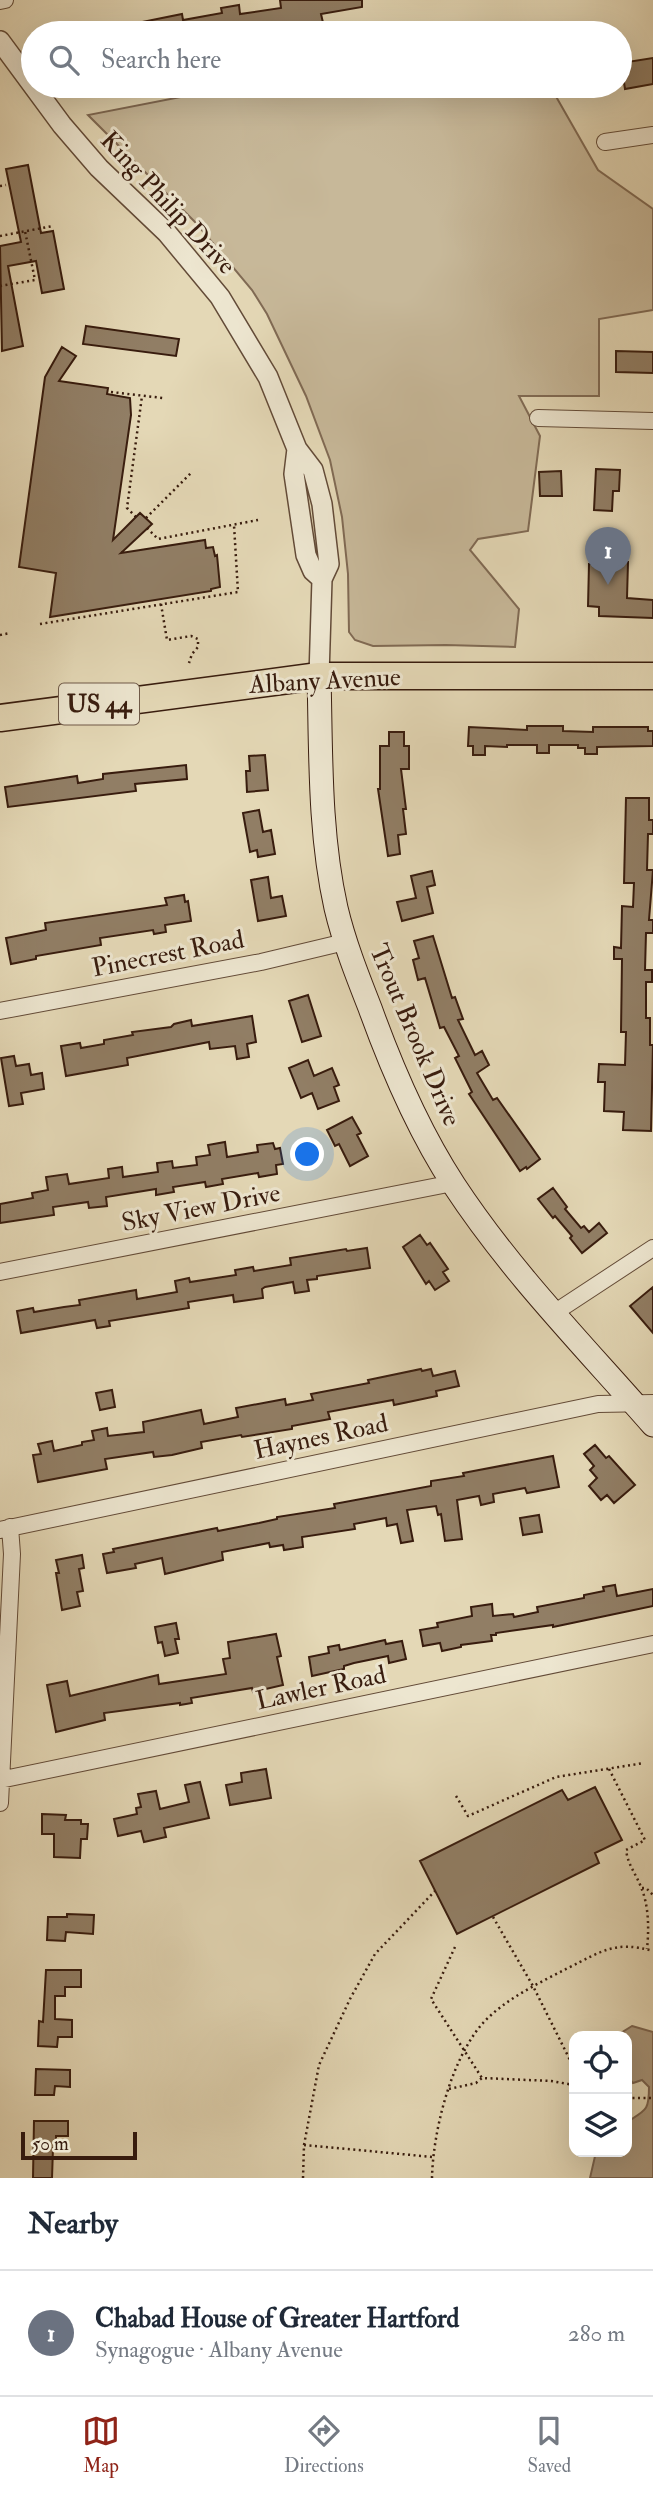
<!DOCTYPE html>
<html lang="en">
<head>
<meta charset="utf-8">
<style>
  body { margin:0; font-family:"IM FELL Double Pica",serif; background:#f2f2f3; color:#1f2937 }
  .controls { position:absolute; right:21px; bottom:21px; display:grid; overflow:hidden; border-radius:14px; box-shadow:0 7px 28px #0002 }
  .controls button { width:63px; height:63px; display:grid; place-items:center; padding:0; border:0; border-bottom:2px solid #e0e1e3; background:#fff; color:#1f2937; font:35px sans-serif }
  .scale { position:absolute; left:21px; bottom:18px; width:116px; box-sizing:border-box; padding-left:7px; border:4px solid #381c0e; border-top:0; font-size:19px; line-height:24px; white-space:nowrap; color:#381c0e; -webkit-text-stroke:5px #ede6d0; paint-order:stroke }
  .you { position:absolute; left:308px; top:1155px; width:24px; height:24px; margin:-18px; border:5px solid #fff; border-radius:50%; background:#1a73e8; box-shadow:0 0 0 10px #1a73e833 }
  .badge { display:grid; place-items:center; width:46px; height:46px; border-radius:50%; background:#8f2418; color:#fff; font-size:23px; font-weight:700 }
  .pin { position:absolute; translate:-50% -58px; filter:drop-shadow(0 2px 4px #0008) }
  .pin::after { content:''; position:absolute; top:37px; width:24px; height:21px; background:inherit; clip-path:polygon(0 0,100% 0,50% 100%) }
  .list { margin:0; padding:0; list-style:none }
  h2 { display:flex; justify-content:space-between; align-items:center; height:91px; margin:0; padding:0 28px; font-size:30px }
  h2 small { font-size:23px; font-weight:400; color:#747a83 }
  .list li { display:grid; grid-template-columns:46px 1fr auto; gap:21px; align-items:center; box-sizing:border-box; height:126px; padding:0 28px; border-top:2px solid #e0e1e3 }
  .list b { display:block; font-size:26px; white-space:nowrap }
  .list p { margin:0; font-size:23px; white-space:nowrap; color:#747a83 }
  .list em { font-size:23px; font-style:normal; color:#747a83 }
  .icon { flex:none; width:38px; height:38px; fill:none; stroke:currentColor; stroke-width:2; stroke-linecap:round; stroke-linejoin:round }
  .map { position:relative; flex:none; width:653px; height:2178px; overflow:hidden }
  .search { position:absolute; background:#fff; box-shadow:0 7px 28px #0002; left:21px; right:21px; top:21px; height:77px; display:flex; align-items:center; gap:18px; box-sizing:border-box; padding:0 24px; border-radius:38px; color:#747a83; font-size:26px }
  .sheet { height:217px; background:#fff }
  nav { display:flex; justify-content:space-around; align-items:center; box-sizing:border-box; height:98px; border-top:2px solid #e0e1e3; background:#fff; font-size:19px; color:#747a83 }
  nav a { display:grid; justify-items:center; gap:4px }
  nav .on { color:#8f2418 }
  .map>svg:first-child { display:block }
  .green { fill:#c7b899; stroke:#806a54; stroke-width:2 }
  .water { fill:#aa987d; stroke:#7c6651; stroke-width:2 }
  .building { fill:#917e65; stroke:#381c0e; stroke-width:2 }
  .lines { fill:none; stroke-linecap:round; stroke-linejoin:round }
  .minor-casing { stroke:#634b38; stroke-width:18 }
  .tertiary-casing { stroke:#634b38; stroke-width:22 }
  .secondary-casing { stroke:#381c0e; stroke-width:25 }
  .trunk-casing { stroke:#381c0e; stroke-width:29 }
  .path { stroke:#381c0e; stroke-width:2.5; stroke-dasharray:2 3.5; stroke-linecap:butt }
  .minor { stroke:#ede6d0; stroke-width:16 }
  .tertiary { stroke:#ede6d0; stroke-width:19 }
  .secondary { stroke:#ede6d0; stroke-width:23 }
  .trunk { stroke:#e4d8b6; stroke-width:26 }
  .labels { text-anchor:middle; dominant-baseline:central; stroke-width:6; stroke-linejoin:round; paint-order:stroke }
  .shield { fill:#ede6d0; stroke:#6e5948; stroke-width:2 }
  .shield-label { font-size:24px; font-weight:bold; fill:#381c0e }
  .street-label { font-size:26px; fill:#381c0e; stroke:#ede6d0 }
</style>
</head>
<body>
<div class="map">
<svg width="653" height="2178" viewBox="0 0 653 2178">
  <rect width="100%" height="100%" fill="#e4d8b6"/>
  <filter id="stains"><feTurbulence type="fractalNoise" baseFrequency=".00286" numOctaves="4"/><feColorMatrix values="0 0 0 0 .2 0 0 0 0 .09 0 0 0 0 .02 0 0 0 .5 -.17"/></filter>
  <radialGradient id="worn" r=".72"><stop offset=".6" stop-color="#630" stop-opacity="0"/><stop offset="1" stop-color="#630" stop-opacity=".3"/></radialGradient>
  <path class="green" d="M237 86H550L598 170 653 209V310L599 319V396H519L540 436 528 531 478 539 470 550 519 609 515 647 446 645 373 646 355 640 349 632 348 574 342 517 330 460 306 396 267 314 252 290 196 223 88 115Z"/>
  <path class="water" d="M632 2026 653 2032V2178H590L596 2152H627V2122C646 2110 649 2111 649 2087L642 2080 633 2083 627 2077V2036H616Z"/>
  <path class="building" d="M280 0H362V7L321 14 324 27 313 29 314 33H297L296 27 269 33H144L142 22 182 14 183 20 222 13 221 8 239 5 240 14 281 8Z
    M653 58V84L625 89 621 63Z
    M28 165 41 233 53 231 64 289 42 293 36 261 8 266 23 346 2 351 0 246 21 242 6 169Z
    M86 326 179 339 176 356 83 344Z
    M62 347 76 356 59 381 108 388 107 394 130 398 131 415 113 540 140 513 152 524 121 553 205 540 206 548 213 547 215 556 217 555 220 587 211 589V591L50 617 56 573 19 567 45 377Z
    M616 351 653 352V373L616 372Z
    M596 469 620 470 619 491H613L612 511 594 510Z
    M561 471 562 496H540L539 472Z
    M600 562H628L627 598 653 600V618L599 616V607L588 606 589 564H600Z
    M527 726H563V731L593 732V727H648V731H653V746L597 747V754H585V748H578V745H549V753H537V745H507V747L485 746V755H473V746H468L469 727 527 730Z
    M389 732H404V746H409V769H401L406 809H403L406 834 398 835 400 854 388 856 378 789H380V746H389Z
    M265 755 268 790 247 792 246 771H250L249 756Z
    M186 765 187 779 135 784 136 791 8 807 5 787 77 776 78 783 103 779V774Z
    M626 798H649V820H653V834H648L647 870H653L649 920H653V933H646L645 970H652V982H646V1018H650V1045H653L651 1131 623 1130 624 1112 604 1111 605 1082H598L599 1064 625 1065 626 1032H621L622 959H614V947L621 948 622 906 633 907 634 883H624Z
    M259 810 263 832 271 830 275 854 258 857 257 850 250 852 243 813Z
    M432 871 435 885 427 887 433 913 402 921 397 902 416 898 411 876Z
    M268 877 271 898 282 896 286 916 258 921 251 880Z
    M184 895 185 902 188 901 191 921 165 925 166 932 154 934 153 930 100 938 101 945 36 956V959L11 964 6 938 46 930 45 923 167 905 165 898Z
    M433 936 452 998 455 997 463 1019 458 1020 475 1055 482 1051 489 1065 477 1073 493 1100 497 1098 540 1159 527 1169 526 1167 520 1171 469 1094 472 1092 455 1058 459 1056 444 1027 440 1028 425 978 418 980 413 960 419 958 414 941Z
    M308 995 321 1036 302 1042 289 1001Z
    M252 1016 256 1042 247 1044 249 1057 237 1059 235 1046 210 1049 209 1042 127 1058 128 1065 66 1076 61 1046 80 1043 81 1048 104 1044V1040L133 1035 132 1032 171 1027 174 1024 191 1020 192 1026Z
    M14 1056 16 1066 29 1064 31 1075 42 1073 44 1089 21 1093 23 1104 9 1106 1 1058Z
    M308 1060 314 1076 332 1068 339 1085 334 1087 339 1101 318 1109 312 1093 301 1098 289 1068Z
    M352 1117 361 1133 357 1135 368 1156 350 1166 339 1144 335 1146 327 1130Z
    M225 1142 227 1157 258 1152 257 1145 273 1143 275 1149 280 1148 283 1164 276 1165 277 1174 259 1177 258 1173 222 1179 223 1184 206 1187 205 1182 173 1187 174 1192 156 1195V1189L106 1197 107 1206 89 1208 88 1202 53 1207 54 1215 0 1223V1204L33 1198 32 1193 48 1190 46 1177 67 1174 69 1184 109 1178 108 1169 122 1167 123 1177 158 1172 157 1163 172 1161 173 1168 197 1165 196 1157 210 1155 208 1145Z
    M553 1188 567 1207 565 1209 581 1228 584 1226 589 1232 599 1223 607 1233 582 1253 570 1238 572 1236 555 1216 553 1218 538 1199Z
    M420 1235 427 1245 430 1243 448 1269 443 1272 449 1281 435 1290 429 1281 426 1284 403 1247Z
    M367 1248 370 1268 317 1276V1279L307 1280 309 1291 295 1293 293 1282 265 1287 262 1289 263 1298 234 1302 233 1295 188 1302 189 1308 109 1321 110 1326 97 1328 95 1320 21 1333 17 1311 33 1308 34 1312 64 1307 80 1305 79 1300 136 1290 137 1299 177 1292 175 1281 189 1278 190 1282 236 1275 235 1270 253 1267 254 1271 291 1265 290 1258 346 1249 347 1251Z
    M653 1287V1333L630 1306Z
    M421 1369 422 1371 431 1369 433 1376 455 1371 459 1386 436 1391 437 1396 394 1405 393 1400 328 1412 330 1419 292 1426V1429L242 1437 241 1435 201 1442 202 1448 172 1455 154 1457 153 1452 105 1459 107 1469 38 1482 33 1455 41 1454 38 1444 52 1441 54 1451 82 1445V1442L94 1440 92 1431 107 1428 108 1436 144 1432 143 1422 201 1410 204 1424 238 1417 236 1408 285 1399 286 1405 313 1400 311 1394 369 1383 368 1380Z
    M112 1390 115 1407 100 1410 96 1393Z
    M595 1445 606 1458 609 1456 635 1485 614 1503 607 1495 601 1500 589 1486 597 1478 590 1470 594 1466 584 1454Z
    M553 1456 559 1487 527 1493 525 1488 493 1494 494 1502 481 1505 479 1496 457 1500 462 1539 445 1541 441 1514 438 1515 436 1506 407 1510 413 1541 401 1543 397 1524 387 1526 386 1518 354 1524 355 1529 302 1537 303 1547 284 1550 283 1545 270 1547 269 1543 222 1552 223 1560 165 1574 162 1558 135 1564 136 1568 107 1573 103 1554 114 1552 113 1549 217 1528 218 1531 259 1523 277 1519V1517L335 1508 334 1504 431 1486V1481L464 1476 463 1473Z
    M539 1515 542 1532 523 1535 520 1518Z
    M82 1555 84 1568 79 1569 83 1591 77 1592 80 1606 62 1610 56 1573H59L56 1560Z
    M615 1585 617 1596 653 1589V1606L553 1627V1625L496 1633V1635H491L492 1641 461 1645V1647L442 1651 440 1643 423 1646 420 1630 438 1627 437 1623 472 1616 471 1607 492 1604 493 1616 513 1614 514 1617 538 1612 537 1607 584 1598V1595L604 1591 603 1587Z
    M176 1623 179 1639H175L178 1653 165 1656 162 1642 158 1643 155 1627Z
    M276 1634 281 1656 277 1657 283 1685 253 1692 252 1688 191 1698 192 1703 180 1705V1703L104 1713 105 1720 56 1732 47 1685 67 1681 70 1696 158 1675 159 1684 226 1674 223 1659 230 1658 228 1642Z
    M385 1640 386 1644 402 1641 406 1659 389 1663 388 1656 354 1663 344 1666V1669L312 1676 309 1657 329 1653 328 1647 339 1645 340 1650Z
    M266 1769 271 1798 230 1805 226 1785 242 1782 241 1773Z
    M200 1782 209 1818 164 1828 166 1837 144 1842 141 1831 118 1836 114 1819 137 1814 136 1808 141 1807 138 1794 156 1791 160 1809 189 1802 185 1785Z
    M595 1787 622 1840 595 1853 599 1863 457 1934 420 1861 562 1790 568 1800Z
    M42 1814 66 1815 65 1820H81V1824H88L87 1839H81L80 1858 54 1857V1834H42Z
    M67 1914 94 1915 93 1934 66 1932 65 1941 47 1940 48 1917H67Z
    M46 1970H81V1987H65V1996H55V2019L72 2020V2037H58L57 2047 38 2046 39 2021 43 2022Z
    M36 2069 70 2070V2087L55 2086 54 2095H35Z
    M34 2121H68V2136H56V2148H53L52 2178H33Z"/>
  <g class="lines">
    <g class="minor-casing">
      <path id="minor" d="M0 1 5 0
        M605 142 653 135
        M538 418 653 421
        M0 1011 261 962 345 942
        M0 1272 453 1183
        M554 1313 653 1248
        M0 1530 598 1404 653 1403
        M0 1780 653 1644
        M0 1803 12 1554 10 1527"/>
    </g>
    <g class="tertiary-casing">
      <path id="tertiary" d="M0 41 62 125 99 168 167 233 220 297 268 377 297 449 313 470 322 504 329 564 322 579 319 676
        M297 449 294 474 306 555 313 571 322 579"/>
    </g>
    <g class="secondary-casing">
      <path id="secondary" d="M319 676C321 753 319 832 336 908 344 942 357 975 370 1008 392 1069 418 1130 454 1185 511 1272 584 1346 653 1425"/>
    </g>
    <g class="trunk-casing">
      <path id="trunk" d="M0 718 319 676H653"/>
    </g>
    <path class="path" d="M0 186 6 185
      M0 236 53 226
      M0 286 35 280 25 231
      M111 392 163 398
      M136 517 127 508 142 396
      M146 518 191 473
      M147 528 158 539 258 520
      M161 604 167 640 191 636 198 639V647L192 654 189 663
      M40 624 238 592 234 525
      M0 635 10 633
      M609 1769 645 1840 626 1850C628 1865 636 1874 641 1887 649 1906 649 1929 647 1949
      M456 1796 468 1816 556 1777 644 1763
      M642 1888H646L653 1895
      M493 1917 533 1986 572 2064 574 2075
      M455 1947 431 1999 482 2078
      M449 2089 476 2083 482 2078 551 2081 574 2085
      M627 2098H653
      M304 2145 433 2157
      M303 2178 304 2145 319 2065 350 1999 375 1954 435 1891
      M432 2178C433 2131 451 2059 483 2023 505 1999 539 1983 568 1968 601 1952 614 1940 653 1951"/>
    <use href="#minor" class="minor"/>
    <use href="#tertiary" class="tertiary"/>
    <use href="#secondary" class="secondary"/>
    <use href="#trunk" class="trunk"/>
  </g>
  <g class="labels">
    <rect class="shield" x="59" y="683.5" width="80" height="41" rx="5"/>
    <g class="shield-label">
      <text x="99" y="704">US 44</text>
    </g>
    <g class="street-label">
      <text transform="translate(168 203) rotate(47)">King Philip Drive</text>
      <text transform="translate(325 681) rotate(-3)">Albany Avenue</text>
      <text transform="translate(168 954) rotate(-11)">Pinecrest Road</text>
      <text transform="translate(415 1035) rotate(67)">Trout Brook Drive</text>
      <text transform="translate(201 1208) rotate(-11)">Sky View Drive</text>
      <text transform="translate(321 1437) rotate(-12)">Haynes Road</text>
      <text transform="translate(321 1688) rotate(-12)">Lawler Road</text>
    </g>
  </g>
  <rect width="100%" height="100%" filter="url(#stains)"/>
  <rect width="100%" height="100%" fill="url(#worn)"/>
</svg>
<div class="controls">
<button><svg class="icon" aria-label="locate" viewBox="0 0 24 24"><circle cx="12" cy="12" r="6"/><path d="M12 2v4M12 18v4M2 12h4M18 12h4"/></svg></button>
<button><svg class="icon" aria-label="layers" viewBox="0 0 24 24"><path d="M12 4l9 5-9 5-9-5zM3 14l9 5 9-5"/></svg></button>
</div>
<div class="scale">50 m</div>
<div class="you"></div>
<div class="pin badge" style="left:608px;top:585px;background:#6b7280">1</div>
<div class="search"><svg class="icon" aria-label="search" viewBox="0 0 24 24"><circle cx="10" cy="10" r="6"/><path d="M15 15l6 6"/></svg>Search here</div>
</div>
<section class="sheet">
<h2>Nearby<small></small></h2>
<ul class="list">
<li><span class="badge" style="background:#6b7280">1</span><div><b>Chabad House of Greater Hartford</b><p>Synagogue · Albany Avenue</p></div><em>280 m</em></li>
</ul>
</section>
<nav>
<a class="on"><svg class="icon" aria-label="map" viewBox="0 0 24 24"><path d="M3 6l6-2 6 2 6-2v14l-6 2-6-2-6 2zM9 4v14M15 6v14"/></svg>Map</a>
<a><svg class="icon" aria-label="directions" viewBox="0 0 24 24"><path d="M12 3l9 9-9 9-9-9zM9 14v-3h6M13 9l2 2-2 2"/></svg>Directions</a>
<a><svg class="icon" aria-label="saved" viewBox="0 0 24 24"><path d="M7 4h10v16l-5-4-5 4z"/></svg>Saved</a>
</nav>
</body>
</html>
